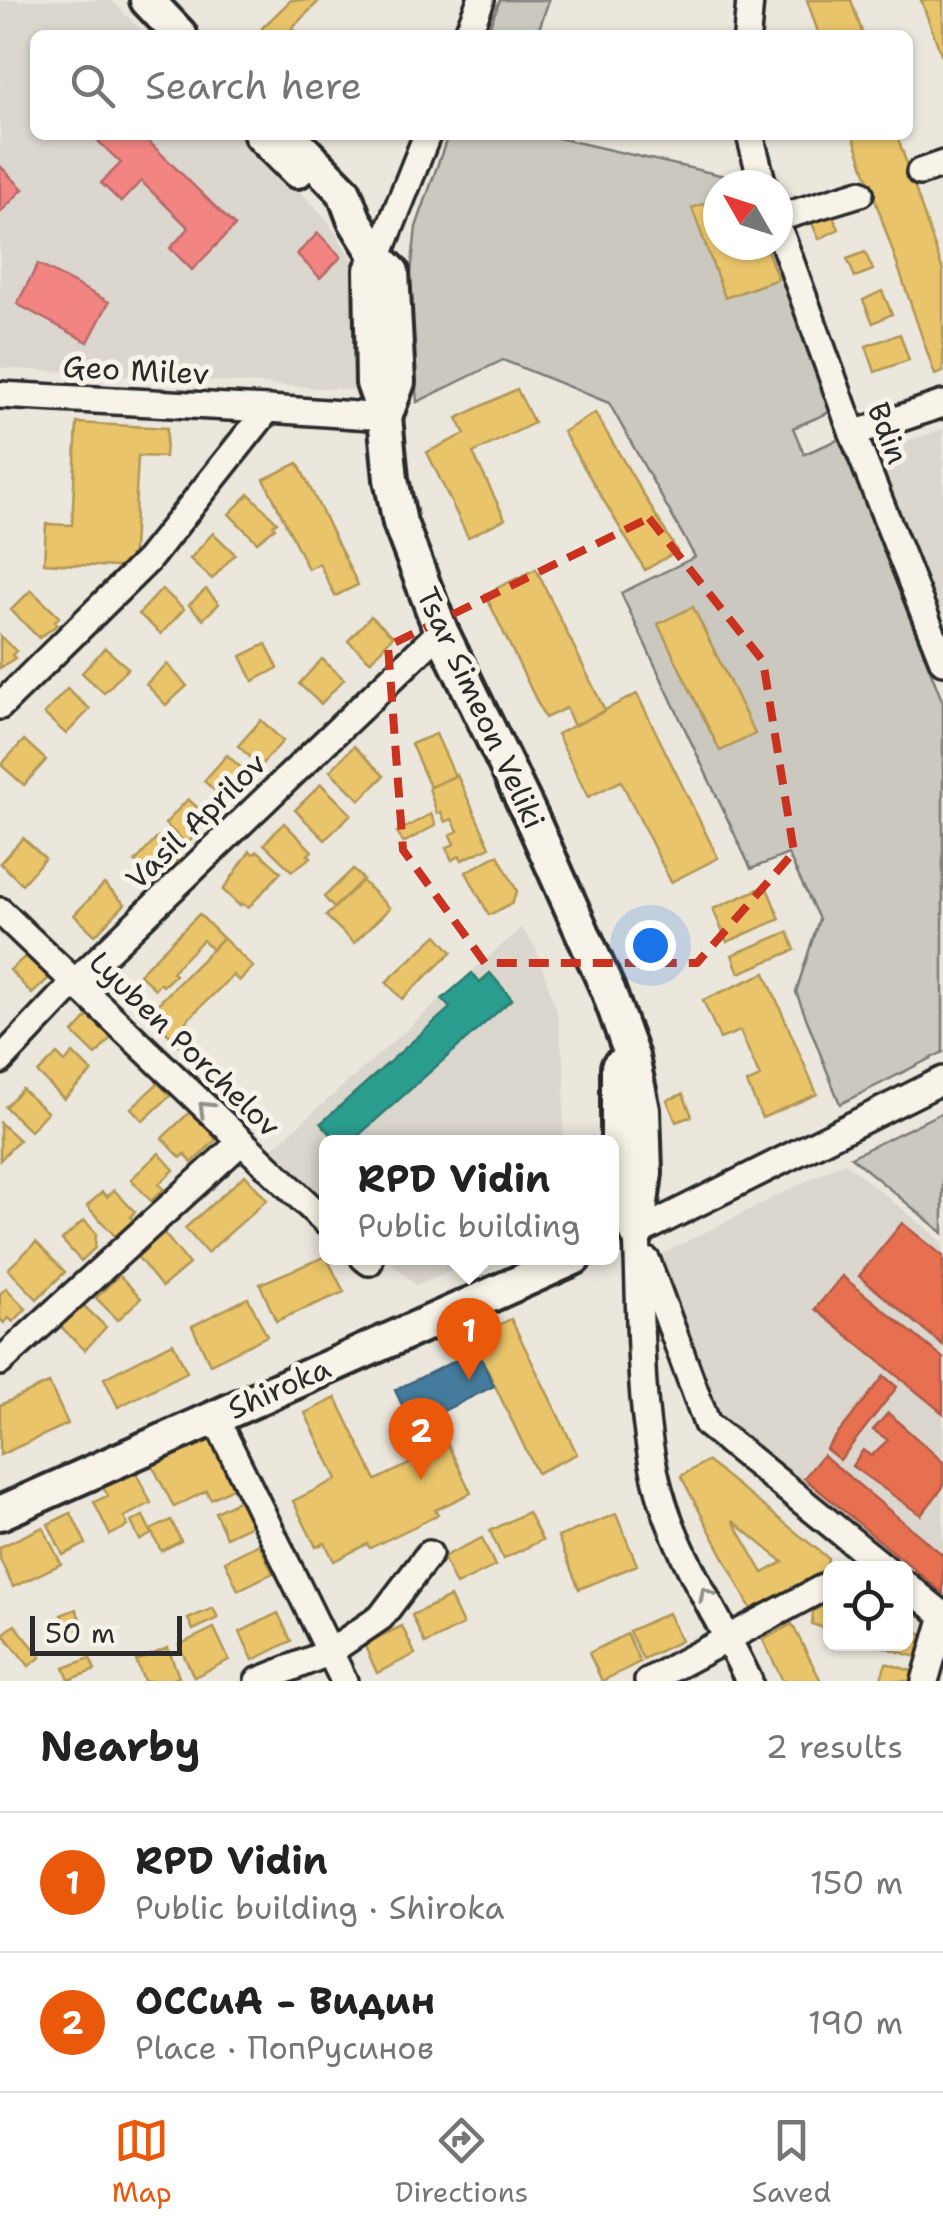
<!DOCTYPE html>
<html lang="en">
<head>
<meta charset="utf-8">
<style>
  body { margin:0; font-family:"Shantell Sans",sans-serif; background:#f2f2f2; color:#222 }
  .controls { position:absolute; right:30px; bottom:30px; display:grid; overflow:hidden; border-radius:15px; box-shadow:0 2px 8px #0004 }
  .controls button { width:90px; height:90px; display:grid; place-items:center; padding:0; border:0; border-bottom:2px solid #e0e0e0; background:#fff; color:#222; font:50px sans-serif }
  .compass { position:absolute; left:703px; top:170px; width:90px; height:90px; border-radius:50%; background:#fff; box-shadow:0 2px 8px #0004; rotate:309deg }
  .scale { position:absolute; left:30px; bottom:25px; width:152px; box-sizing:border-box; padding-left:10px; border:5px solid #2b2b2b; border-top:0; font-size:28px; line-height:35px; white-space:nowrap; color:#2b2b2b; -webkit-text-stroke:8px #f7f3e8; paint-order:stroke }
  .you { position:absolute; left:650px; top:945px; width:35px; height:35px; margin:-25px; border:8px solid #fff; border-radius:50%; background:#1a73e8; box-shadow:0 0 0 15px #1a73e833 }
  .badge { display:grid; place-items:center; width:65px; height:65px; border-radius:50%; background:#ea580c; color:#fff; font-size:32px; font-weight:700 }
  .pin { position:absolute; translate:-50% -82px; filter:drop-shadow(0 2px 5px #0008) }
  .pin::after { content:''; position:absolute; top:52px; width:35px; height:30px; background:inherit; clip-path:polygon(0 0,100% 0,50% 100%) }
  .popup { position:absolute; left:319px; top:1135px; width:300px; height:130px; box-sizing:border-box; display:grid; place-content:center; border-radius:15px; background:#fff; filter:drop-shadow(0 2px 8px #0005); font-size:32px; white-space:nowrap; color:#767676 }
  .popup b { font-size:38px; color:#222 }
  .popup::after { content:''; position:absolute; left:50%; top:100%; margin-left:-20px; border:20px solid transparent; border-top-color:#fff }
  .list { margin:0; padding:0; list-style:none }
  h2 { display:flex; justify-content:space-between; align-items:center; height:130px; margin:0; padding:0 40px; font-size:42px }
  h2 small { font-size:32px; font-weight:400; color:#767676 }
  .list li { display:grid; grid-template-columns:65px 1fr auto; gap:30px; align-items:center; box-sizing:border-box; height:140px; padding:0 40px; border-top:2px solid #e0e0e0 }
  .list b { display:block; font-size:38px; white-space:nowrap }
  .list p { margin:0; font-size:32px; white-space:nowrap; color:#767676 }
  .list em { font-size:32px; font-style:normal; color:#767676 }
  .icon { flex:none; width:55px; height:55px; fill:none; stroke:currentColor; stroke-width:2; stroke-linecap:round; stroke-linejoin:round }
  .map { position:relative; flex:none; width:943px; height:1681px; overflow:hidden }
  .search { position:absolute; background:#fff; box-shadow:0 2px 8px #0004; left:30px; right:30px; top:30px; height:110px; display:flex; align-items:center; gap:25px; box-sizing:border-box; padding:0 35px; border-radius:15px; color:#767676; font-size:38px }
  .sheet { height:410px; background:#fff }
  nav { display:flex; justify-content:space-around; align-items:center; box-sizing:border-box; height:140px; border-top:2px solid #e0e0e0; background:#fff; font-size:28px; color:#767676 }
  nav a { display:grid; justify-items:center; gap:5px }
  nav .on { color:#ea580c }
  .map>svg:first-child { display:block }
  .built { fill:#dbd7ce }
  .green { fill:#cbc8bf; stroke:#7b7a75; stroke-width:2.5 }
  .homes { fill:#e9c46a; stroke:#b09657; stroke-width:2.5; fill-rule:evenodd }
  .shops { fill:#e76f51; stroke:#af5b46; stroke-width:2.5 }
  .schools { fill:#2a9d8f; stroke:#2a7b71; stroke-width:2.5 }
  .health { fill:#f28482; stroke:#b66968; stroke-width:2.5 }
  .public { fill:#457b9d; stroke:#3d637b; stroke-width:2.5 }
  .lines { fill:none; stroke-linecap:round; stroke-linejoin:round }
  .minor-casing { stroke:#2b2b2b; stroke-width:32 }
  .major-casing { stroke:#2b2b2b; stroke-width:40 }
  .minor { stroke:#f7f3e8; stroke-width:25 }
  .major { stroke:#f7f3e8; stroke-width:32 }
  .oneway { stroke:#918f8a }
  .marked { fill:none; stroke:#c8321e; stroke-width:8; stroke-dasharray:20 12; stroke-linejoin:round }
  .labels { text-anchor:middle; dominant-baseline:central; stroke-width:10; stroke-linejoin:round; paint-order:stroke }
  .street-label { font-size:30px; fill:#2b2b2b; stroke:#f7f3e8 }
</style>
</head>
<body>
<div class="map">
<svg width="943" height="1681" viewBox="0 0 943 1681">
  <rect width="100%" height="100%" fill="#ebe7dd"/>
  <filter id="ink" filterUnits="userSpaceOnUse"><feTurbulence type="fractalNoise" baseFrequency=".01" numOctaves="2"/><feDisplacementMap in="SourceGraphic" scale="20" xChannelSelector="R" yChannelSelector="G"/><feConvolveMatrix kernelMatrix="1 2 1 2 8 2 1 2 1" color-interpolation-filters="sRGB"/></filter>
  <g filter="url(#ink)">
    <path class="built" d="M0 0H111L146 35H35V135H244L326 218 353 261 354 390 0 368Z
      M943 429V626L874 452Z
      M521 928 535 946 557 1012 565 1073 563 1142H326V1200L273 1148Z
      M844 1162 943 1242V1614L906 1585V1568H885L711 1429 652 1259Z
      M387 1258H482L416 1285Z"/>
    <path class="green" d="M500 0H549L537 35H486Z
      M448 135H545L747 181 748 185H718V245H770L830 412 793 428 804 454 840 439 943 703V1052L840 1104 796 992 819 919 788 854 751 869 621 593 695 557 609 403 503 360 417 402 409 291 416 227Z
      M943 1112V1233L851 1157Z"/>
    <path class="homes" d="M291 0H320L292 28 300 35H268L262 28Z
      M807 0H851L863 35H819Z
      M921 0H943V59Z
      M853 135H897L943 271V372L935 375Z
      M718 198V245H765L778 279 725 298 692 208Z
      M829 209 839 229 819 239 810 219Z
      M865 252 873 270 855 277 847 259Z
      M882 291 892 314 873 323 863 300Z
      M900 334 909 360 875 372 866 346Z
      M517 389 534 423 473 453 505 519 468 537 427 452 465 434 457 418Z
      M595 413 677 551 645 570 563 432Z
      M77 423 167 428 165 457 138 456 132 568 44 563 46 524 72 525Z
      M298 463 358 585 335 596 319 563 308 569 264 479Z
      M249 494 277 522 273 525 275 528 257 542 229 514Z
      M213 533 235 554 212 579 190 559Z
      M536 569 605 711 574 726 566 708 545 718 485 594Z
      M162 589 184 609 161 634 139 614Z
      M206 589 219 604 203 619 189 605Z
      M31 590 59 617 55 621 58 624 39 638 11 610Z
      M693 607 755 734 720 751 658 624Z
      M371 616 393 636 370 661 348 641Z
      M0 636 16 651 12 655 15 658 0 668Z
      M266 644 278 668 253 681 241 656Z
      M105 648 128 668 104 693 82 673Z
      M322 659 344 679 321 704 299 684Z
      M167 664 187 686 166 705 146 684Z
      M67 689 90 709 66 734 44 714Z
      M637 694 718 858 671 882 621 781 588 797 557 734Z
      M261 720 283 741 260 766 238 746Z
      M436 734 455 776 430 787 411 744Z
      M24 740 46 760 24 785 1 765Z
      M354 746 384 776 360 800 330 771Z
      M227 755 249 775 226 801 204 781Z
      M457 775 490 847 462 860 460 856 452 860 446 848 454 844 450 835 458 831 452 819 445 822 441 812 437 814 429 788Z
      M321 784 351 814 325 840 295 810Z
      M188 799 210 819 187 844 165 824Z
      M431 814 436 825 403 843 397 832Z
      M284 823 312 851 308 855 311 857 292 871 264 844Z
      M158 837 180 857 157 882 135 862Z
      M23 838 45 858 22 884 0 863Z
      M250 851 253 854 258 851 281 872 248 908 242 903 240 906 223 890Z
      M498 855 517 891 512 903 489 915 466 872Z
      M353 869 363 879 334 908 324 897Z
      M362 881 390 908 354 943 326 916Z
      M104 884 125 904 95 935 74 915Z
      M766 886 780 919 727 942 713 909Z
      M199 914 223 938 212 950 203 940 172 972 175 975 163 986 160 983 155 989 139 974Z
      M788 932 795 950 739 973 732 955Z
      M437 935 452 952 402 999 386 982Z
      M223 938 253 967 239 981 233 975 186 1021 194 1029 179 1045 148 1014Z
      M28 954 50 977 32 994 10 970Z
      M765 973 817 1094 762 1118 747 1083 760 1077 740 1031 720 1039 703 1000Z
      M91 1013 114 1034 96 1055 73 1033Z
      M73 1053 92 1072 64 1099 38 1073 57 1054 65 1062Z
      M158 1083 170 1096 143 1121 131 1108Z
      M22 1089 47 1112 30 1131 5 1107Z
      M683 1094 692 1116 676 1122 667 1100Z
      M193 1109 216 1140 192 1163 185 1154 181 1158 162 1138Z
      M0 1123 19 1140 0 1160Z
      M159 1153 174 1170 159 1184 164 1189 151 1201 131 1179Z
      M245 1175 267 1200 207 1253 185 1228Z
      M114 1190 135 1212 130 1217 134 1220 116 1237 87 1206 102 1192 107 1197Z
      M84 1220 96 1233 95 1248 81 1261 62 1240Z
      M163 1232 189 1264 162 1287 136 1255Z
      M36 1242 65 1272 37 1299 8 1269Z
      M326 1256 344 1292 276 1321 260 1284Z
      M119 1275 141 1298 118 1320 96 1298Z
      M6 1288 26 1309 13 1322 9 1318 4 1323 0 1319V1294Z
      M248 1298 267 1336 210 1364 192 1326Z
      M82 1304 106 1327 85 1350 61 1327Z
      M511 1319 577 1454 537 1473 472 1338Z
      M173 1343 187 1372 118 1407 104 1378Z
      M49 1383 68 1424 0 1455V1405Z
      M336 1398 376 1480 448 1445 471 1493 435 1510 438 1515 370 1548 367 1544 334 1561 325 1543 316 1547 293 1501 337 1479 305 1413Z
      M207 1434 234 1487 211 1499 206 1491 174 1507 151 1463Z
      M707 1461 828 1558 826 1570 752 1611 681 1476ZM733 1521 783 1562 763 1573Z
      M135 1471 151 1503 124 1517 128 1526 110 1535 94 1502 107 1496 103 1487Z
      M240 1500 252 1525 226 1537 215 1512Z
      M528 1512 542 1540 503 1559 490 1531Z
      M71 1513 86 1544 63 1555 48 1524Z
      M616 1514 637 1565 579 1589 558 1537Z
      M143 1516 152 1534 140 1540 131 1522Z
      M171 1520 181 1541 161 1551 151 1530Z
      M43 1527 61 1564 13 1587 0 1559V1547Z
      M482 1538 495 1566 456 1585 443 1557Z
      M259 1544 273 1573 238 1590 225 1561Z
      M450 1597 463 1625 425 1644 412 1615Z
      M830 1602V1630L812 1624 813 1611Z
      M213 1608 218 1618 193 1630 188 1619Z
      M76 1609 83 1626 68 1632 61 1615Z
      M278 1613 291 1641 253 1660 240 1632Z
      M668 1613 681 1641 643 1659 629 1631Z
      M906 1622 927 1639 919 1658 874 1644H906Z
      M792 1624 821 1681H783L763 1640Z
      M15 1625 41 1657 29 1666 3 1634Z
      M402 1626 415 1654 377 1673 364 1644Z
      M214 1628 229 1660 194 1677 179 1645Z
      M627 1634 640 1662 602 1681 589 1653Z
      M168 1648 179 1677 168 1681H144L136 1661Z
      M90 1658 95 1670 69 1680 64 1668Z
      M886 1663 918 1673 915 1681H880Z"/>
    <path class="shops" d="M902 1223 943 1256V1345L859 1276Z
      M842 1276 943 1358V1413L815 1309Z
      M884 1376 897 1387 840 1460 826 1449Z
      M888 1413 943 1462V1487L921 1515 852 1466 863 1450 871 1456 888 1440 873 1430Z
      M823 1455 943 1555V1593L804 1478Z"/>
    <path class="schools" d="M472 973 480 982 490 973 512 999 351 1142H338L321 1123 450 1008 442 999Z"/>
    <path class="health" d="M92 135H142L235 226 192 270 170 248 189 228 141 181 121 202 101 183 121 163Z
      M0 166 23 189 0 213Z
      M318 233 341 257 320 278 297 254Z
      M38 264 109 302 88 342 17 304Z"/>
    <path class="public" d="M477 1350 494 1386 412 1426 395 1390Z"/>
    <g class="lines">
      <g class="minor-casing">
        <path id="minor" d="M467 35 481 0
          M747 35 750 0
          M750 135 763 185
          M920 172 943 164
          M778 218 860 193
          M778 227 853 434 943 661
          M378 258 427 135
          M0 395 268 409
          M853 434 943 404
          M0 706 148 560 268 409 385 417
          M0 911 326 1222
          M0 1061 74 983 441 631
          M637 1233C641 1313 638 1419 660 1493 678 1557 721 1621 749 1681
          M637 1233 943 1080
          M364 1258 369 1262
          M647 1261 707 1424 885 1568
          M0 1362 241 1142
          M215 1417 344 1681
          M906 1585 943 1615
          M258 1681 328 1653 381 1617 429 1554
          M648 1681 830 1584
          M925 1681 943 1619"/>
      </g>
      <g class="major-casing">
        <path id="major" d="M147 0 180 35
          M261 135 297 171
          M288 135 344 192 354 219 378 258 392 272 398 382 385 417
          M378 258 371 270 373 383 385 417 391 479 400 523 441 631 531 817 608 990 632 1057 643 1110 645 1173 637 1233
          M618 1067V1190L637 1233
          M0 1513 574 1258"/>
      </g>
      <use href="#minor" class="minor"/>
      <use href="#major" class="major"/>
    </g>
    <defs><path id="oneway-chevron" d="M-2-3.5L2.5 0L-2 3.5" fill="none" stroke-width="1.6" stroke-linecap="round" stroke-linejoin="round" transform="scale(2.5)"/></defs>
    <g class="oneway">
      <use href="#oneway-chevron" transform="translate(205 1108) rotate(-136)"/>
      <use href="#oneway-chevron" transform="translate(706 1594) rotate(-117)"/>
    </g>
  </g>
  <path class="marked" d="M649 518 763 661 794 852 697 963H485L403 850 388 646Z"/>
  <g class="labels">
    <g class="street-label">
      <text transform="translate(136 370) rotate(3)">Geo Milev</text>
      <text transform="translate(888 433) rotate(69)">Bdin</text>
      <text transform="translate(481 708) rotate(65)">Tsar Simeon Veliki</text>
      <text transform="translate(196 821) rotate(-44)">Vasil Aprilov</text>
      <text transform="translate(185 1044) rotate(44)">Lyuben Porchelov</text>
      <text transform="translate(279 1388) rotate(-24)">Shiroka</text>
    </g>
  </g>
</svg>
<div class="controls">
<button><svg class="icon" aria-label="locate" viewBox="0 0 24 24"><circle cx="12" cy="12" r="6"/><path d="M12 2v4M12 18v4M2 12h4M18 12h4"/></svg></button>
</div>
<svg class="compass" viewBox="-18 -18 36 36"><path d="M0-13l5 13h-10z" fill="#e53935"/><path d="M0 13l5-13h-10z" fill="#767676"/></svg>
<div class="scale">50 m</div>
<div class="you"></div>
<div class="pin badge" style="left:469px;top:1380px">1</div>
<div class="popup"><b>RPD Vidin</b>Public building</div>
<div class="pin badge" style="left:421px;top:1480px">2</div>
<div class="search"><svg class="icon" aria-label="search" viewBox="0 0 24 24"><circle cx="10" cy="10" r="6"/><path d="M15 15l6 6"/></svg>Search here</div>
</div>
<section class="sheet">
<h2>Nearby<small>2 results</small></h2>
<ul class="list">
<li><span class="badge">1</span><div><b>RPD Vidin</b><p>Public building · Shiroka</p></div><em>150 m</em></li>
<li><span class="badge">2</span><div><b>ОССиА - Видин</b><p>Place · ПопРусинов</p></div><em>190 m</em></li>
</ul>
</section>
<nav>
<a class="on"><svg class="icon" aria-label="map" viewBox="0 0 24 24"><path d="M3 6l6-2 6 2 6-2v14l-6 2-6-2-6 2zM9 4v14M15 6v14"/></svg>Map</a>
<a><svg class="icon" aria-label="directions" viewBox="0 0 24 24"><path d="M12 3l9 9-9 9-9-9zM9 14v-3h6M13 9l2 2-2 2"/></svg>Directions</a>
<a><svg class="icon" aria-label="saved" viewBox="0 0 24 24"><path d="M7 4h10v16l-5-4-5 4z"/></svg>Saved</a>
</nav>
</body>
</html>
